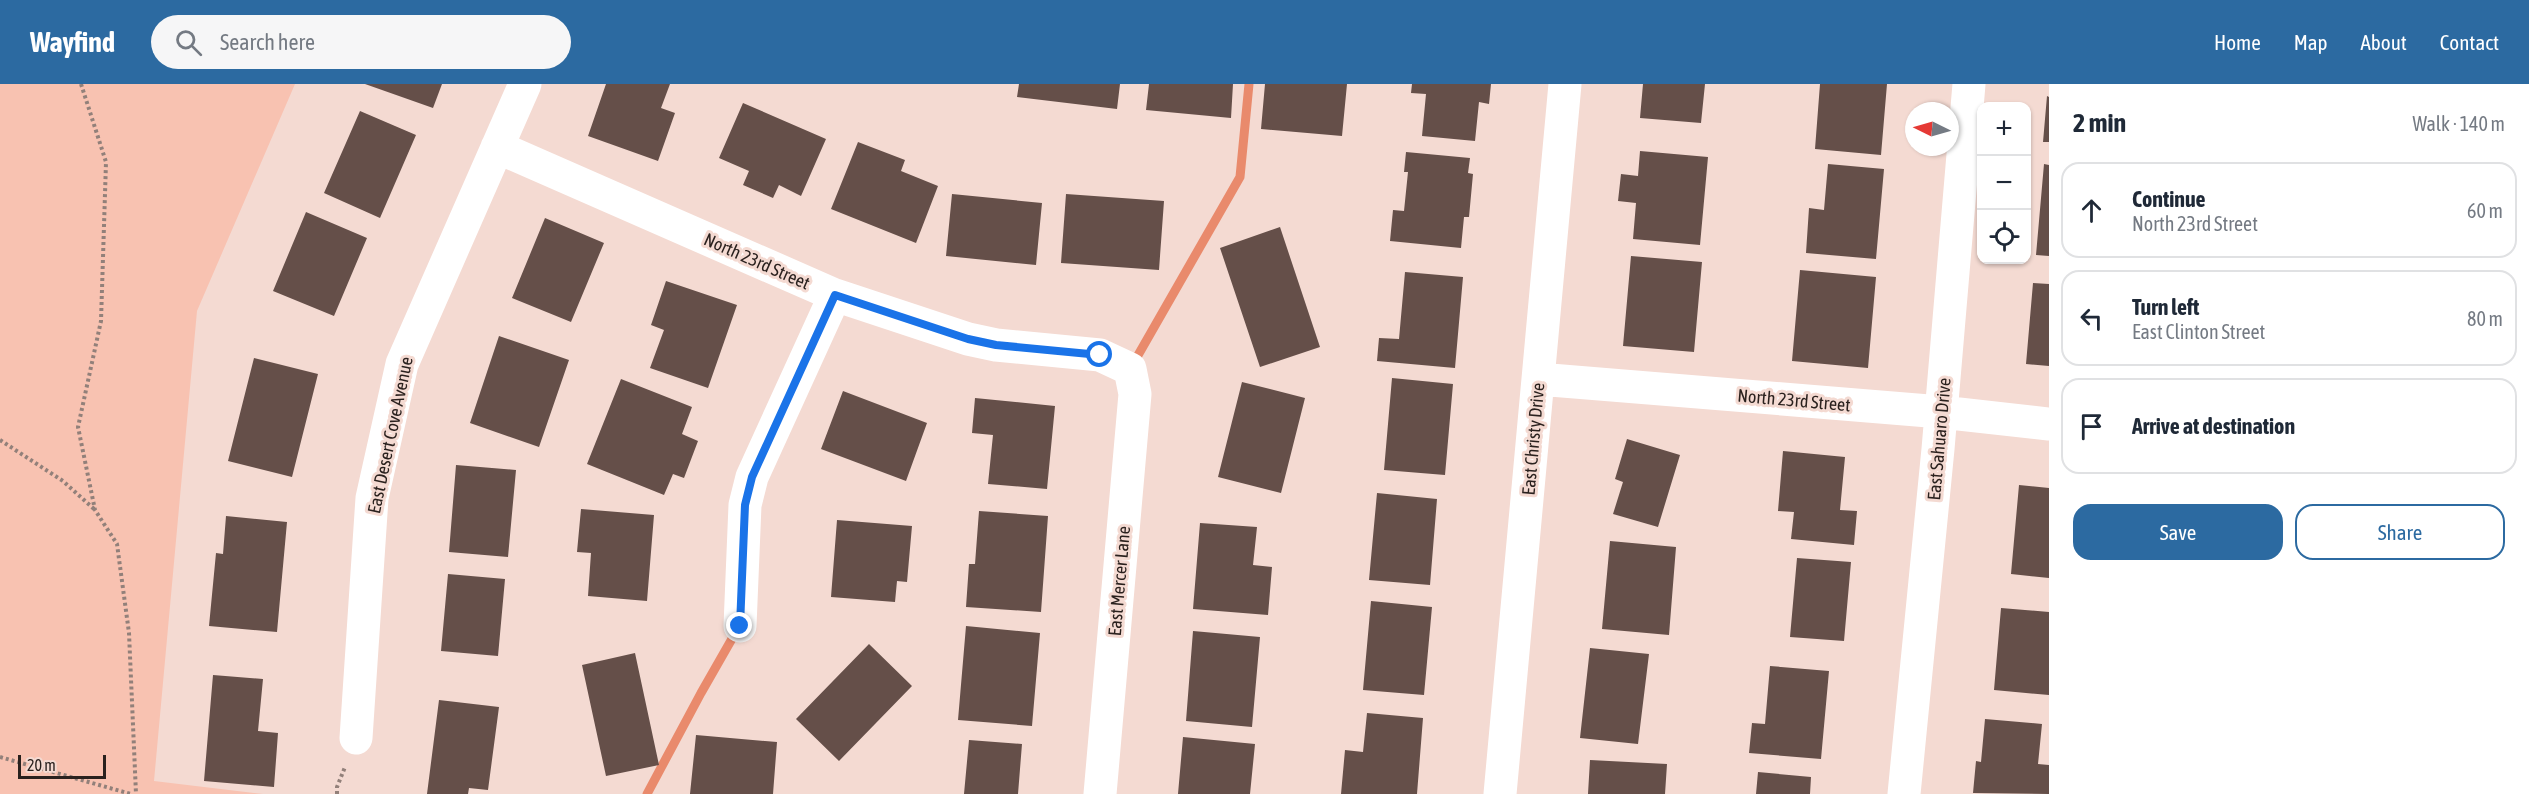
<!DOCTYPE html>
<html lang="en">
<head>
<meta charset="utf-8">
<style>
  body { margin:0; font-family:"Asap Condensed",sans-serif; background:#f6f6f7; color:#1f2937 }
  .controls { position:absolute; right:18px; top:18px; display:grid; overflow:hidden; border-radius:12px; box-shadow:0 2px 4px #0004 }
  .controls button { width:54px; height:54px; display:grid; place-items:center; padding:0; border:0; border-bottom:2px solid #e0e1e3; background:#fff; color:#1f2937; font:30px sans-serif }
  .compass { position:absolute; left:1905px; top:18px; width:54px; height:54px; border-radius:50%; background:#fff; box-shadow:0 2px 4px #0004; rotate:275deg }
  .scale { position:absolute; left:18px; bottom:15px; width:88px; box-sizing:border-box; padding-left:6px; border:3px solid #2a211e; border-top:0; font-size:16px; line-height:21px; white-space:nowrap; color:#2a211e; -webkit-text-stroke:4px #f4dad2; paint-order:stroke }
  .stop { position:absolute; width:18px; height:18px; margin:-14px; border:4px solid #1a73e8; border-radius:50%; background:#fff }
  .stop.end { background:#1a73e8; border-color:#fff; box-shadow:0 2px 6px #0008 }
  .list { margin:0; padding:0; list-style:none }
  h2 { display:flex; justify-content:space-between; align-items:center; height:78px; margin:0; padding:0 24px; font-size:26px }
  h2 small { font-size:20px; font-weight:400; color:#747a83 }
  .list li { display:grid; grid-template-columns:39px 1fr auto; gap:18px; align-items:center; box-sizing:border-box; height:96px; margin:0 12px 12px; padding:0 12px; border:2px solid #e0e1e3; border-radius:18px }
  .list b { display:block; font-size:22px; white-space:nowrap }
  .list p { margin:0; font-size:20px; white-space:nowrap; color:#747a83 }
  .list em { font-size:20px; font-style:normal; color:#747a83 }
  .actions { display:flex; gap:12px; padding:18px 24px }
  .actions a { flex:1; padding:14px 0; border:2px solid #2c6aa1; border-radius:18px; text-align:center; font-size:21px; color:#2c6aa1 }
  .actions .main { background:#2c6aa1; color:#fff }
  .icon { flex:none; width:33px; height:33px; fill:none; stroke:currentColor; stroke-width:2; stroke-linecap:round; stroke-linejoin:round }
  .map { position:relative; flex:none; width:2049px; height:710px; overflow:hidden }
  header { display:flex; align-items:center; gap:36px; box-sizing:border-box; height:84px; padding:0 30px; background:#2c6aa1; color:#fff }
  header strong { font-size:28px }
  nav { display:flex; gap:33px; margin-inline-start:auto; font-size:21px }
  .search { width:420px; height:54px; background:#f6f6f7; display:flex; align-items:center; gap:15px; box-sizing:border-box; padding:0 21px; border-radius:33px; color:#747a83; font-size:22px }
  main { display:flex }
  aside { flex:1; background:#fff }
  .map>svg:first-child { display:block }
  .green { fill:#f8c2b1 }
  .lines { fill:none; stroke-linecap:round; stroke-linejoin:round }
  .stream { stroke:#e98a6c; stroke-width:9 }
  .building { fill:#654f49 }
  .path { stroke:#92807a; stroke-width:4; stroke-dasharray:3 3; stroke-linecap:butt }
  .minor { stroke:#fff; stroke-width:33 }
  .route { stroke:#1a73e8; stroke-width:8 }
  .labels { text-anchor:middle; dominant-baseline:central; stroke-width:6; stroke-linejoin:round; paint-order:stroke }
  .street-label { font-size:18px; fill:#2a211e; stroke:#f4dad2 }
</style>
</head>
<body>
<header>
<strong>Wayfind</strong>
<div class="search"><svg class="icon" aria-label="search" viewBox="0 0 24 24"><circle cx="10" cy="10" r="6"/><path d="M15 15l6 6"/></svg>Search here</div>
<nav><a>Home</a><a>Map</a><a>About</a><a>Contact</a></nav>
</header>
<main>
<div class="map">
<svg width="2049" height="710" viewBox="0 0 2049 710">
  <rect width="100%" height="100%" fill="#f4dad2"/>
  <path class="green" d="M0 0H295L197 227 154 697 263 710H0Z"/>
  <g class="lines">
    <path class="stream" d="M1133 280 1240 93 1249 0
      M647 710 701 609 737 546"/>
  </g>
  <path class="building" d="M365 0H442L433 24Z
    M606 0H670L661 24 675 29 658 77 588 52Z
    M1019 0H1120L1117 25 1017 13Z
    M1149 0H1233L1231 34 1146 26Z
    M1265 0H1347L1342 52 1261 45Z
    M1412 0H1491L1489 20 1479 18 1475 57 1422 52 1426 10 1411 9Z
    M1643 0H1705L1701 39 1640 34Z
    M1820 0H1887L1881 71 1815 65Z
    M2047 12 2049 13V58H2043Z
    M743 19 826 55 801 112 779 101 773 114 743 101 749 87 719 74Z
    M360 27 416 51 380 134 324 109Z
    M858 58 905 76 901 87 938 102 916 159 831 125Z
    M1640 67 1708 73 1700 161 1633 155 1636 119 1618 117 1621 90 1638 92Z
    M1406 68 1470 74 1468 89 1473 90 1469 133H1464L1461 164 1390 157 1393 126 1404 127 1408 88H1404Z
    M1828 80 1884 85 1876 175 1806 169 1809 124 1824 126Z
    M2044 80 2049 81V172L2036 171Z
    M952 110 1042 119 1036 181 946 172Z
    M1066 110 1164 117 1159 186 1061 179Z
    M306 128 367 154 334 232 273 207Z
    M545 134 604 159 571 238 512 214Z
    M1280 143 1320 263 1260 283 1220 164Z
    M1631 172 1702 178 1694 268 1623 262Z
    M1800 186 1876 193 1868 284 1792 277Z
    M1405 188 1463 193 1455 284 1377 277 1379 254 1399 255Z
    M666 197 737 221 708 304 650 284 664 246 651 241Z
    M2033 199 2049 200V282L2026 280Z
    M499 252 569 276 539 363 470 339Z
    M254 274 318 290 292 393 228 377Z
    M1392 294 1453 300 1445 391 1384 386Z
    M621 295 692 323 682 350 698 357 684 394 673 390 664 411 587 380Z
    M1242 298 1305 314 1281 409 1218 393Z
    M843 307 927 339 906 397 821 365Z
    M975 314 1055 322 1047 405 988 400 993 351 972 349Z
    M1627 355 1680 371 1658 443 1613 430 1623 398 1615 395Z
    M1783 367 1845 373 1840 426 1857 427 1854 461 1791 455 1794 428 1778 427Z
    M456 381 516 386 508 473 449 468Z
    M2019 401 2049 404V494L2011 490Z
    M1377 409 1437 415 1430 501 1369 496Z
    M581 425 654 431 647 517 588 512 591 469 577 468Z
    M979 427 1048 432 1041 528 966 523 969 480H975Z
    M226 432 287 438 277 548 209 542 216 469 223 470Z
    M837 436 912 442 907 498 897 497 895 518 831 513Z
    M1200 439 1257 443 1253 481 1272 483 1268 531 1193 525Z
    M1610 457 1676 463 1669 551 1602 545Z
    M1797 474 1851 478 1844 557 1790 553Z
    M448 490 505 495 498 572 441 567Z
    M1371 517 1432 523 1424 611 1363 606Z
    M2001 524 2049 528V611L1994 606Z
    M966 542 1040 549 1032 642 958 636Z
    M1193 547 1260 553 1252 643 1186 637Z
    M869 560 912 602 839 677 796 635Z
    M1590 564 1649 570 1638 660 1580 654Z
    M635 569 659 681 606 692 582 581Z
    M1770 582 1829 587 1821 675 1749 669 1752 639 1765 640Z
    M213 591 263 595 258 647 278 649 274 703 204 697Z
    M439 616 499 623 488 706 469 704 468 710H427Z
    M1367 629 1423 634 1417 710H1341L1345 666 1363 668Z
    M1985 635 2042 640 2038 680 2049 681V710L1973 709 1976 677 1981 678Z
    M696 651 777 658 773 710H690Z
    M1183 653 1255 660 1250 710H1178Z
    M969 656 1022 660 1018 710H964Z
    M1590 676 1667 680 1665 710H1588Z
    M1758 688 1811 693 1810 710H1756Z"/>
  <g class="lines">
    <path class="path" d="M81 0 106 78 101 237 78 343 95 426 117 460 129 549 136 710
      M0 356 63 397 94 425
      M0 673 131 710
      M337 710V703L345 683"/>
    <path class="minor" d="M497 63 835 211 968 255 996 261 1100 271 1130 285 1135 310 1100 710
      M1538 295 1941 328 2049 340
      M740 542 745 421 752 393 835 211
      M356 654 372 414 402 280 525 0
      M1500 710 1565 0
      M1904 710 1938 365 1969 0"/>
  </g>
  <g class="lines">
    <path class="route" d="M740 542 745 421 752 393 835 211 968 255 996 261 1100 271"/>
  </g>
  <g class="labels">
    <g class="street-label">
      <text transform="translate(757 177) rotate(24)">North 23rd Street</text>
      <text transform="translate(1794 316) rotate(5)">North 23rd Street</text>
      <text transform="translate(390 351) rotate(-78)">East Desert Cove Avenue</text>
      <text transform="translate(1533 355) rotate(-85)">East Christy Drive</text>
      <text transform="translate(1939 355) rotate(-85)">East Sahuaro Drive</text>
      <text transform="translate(1119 497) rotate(-85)">East Mercer Lane</text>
    </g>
  </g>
</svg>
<div class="controls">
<button>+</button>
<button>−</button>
<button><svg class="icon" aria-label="locate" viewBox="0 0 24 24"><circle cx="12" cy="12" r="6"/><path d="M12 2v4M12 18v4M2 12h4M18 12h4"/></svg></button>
</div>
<svg class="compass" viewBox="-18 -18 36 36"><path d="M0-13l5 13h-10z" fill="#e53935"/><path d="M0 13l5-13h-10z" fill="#747a83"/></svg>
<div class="scale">20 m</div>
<div class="stop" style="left:1100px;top:271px"></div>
<div class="stop end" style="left:740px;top:542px"></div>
</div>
<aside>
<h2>2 min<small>Walk · 140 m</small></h2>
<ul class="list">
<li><svg class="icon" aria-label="ahead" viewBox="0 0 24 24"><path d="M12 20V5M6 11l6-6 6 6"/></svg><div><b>Continue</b><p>North 23rd Street</p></div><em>60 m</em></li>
<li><svg class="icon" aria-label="left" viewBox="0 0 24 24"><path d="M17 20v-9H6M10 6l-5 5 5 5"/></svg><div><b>Turn left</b><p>East Clinton Street</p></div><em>80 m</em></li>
<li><svg class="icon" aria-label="arrive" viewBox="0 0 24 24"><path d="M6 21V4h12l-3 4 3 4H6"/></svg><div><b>Arrive at destination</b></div></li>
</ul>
<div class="actions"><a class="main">Save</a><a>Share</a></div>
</aside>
</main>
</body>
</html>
